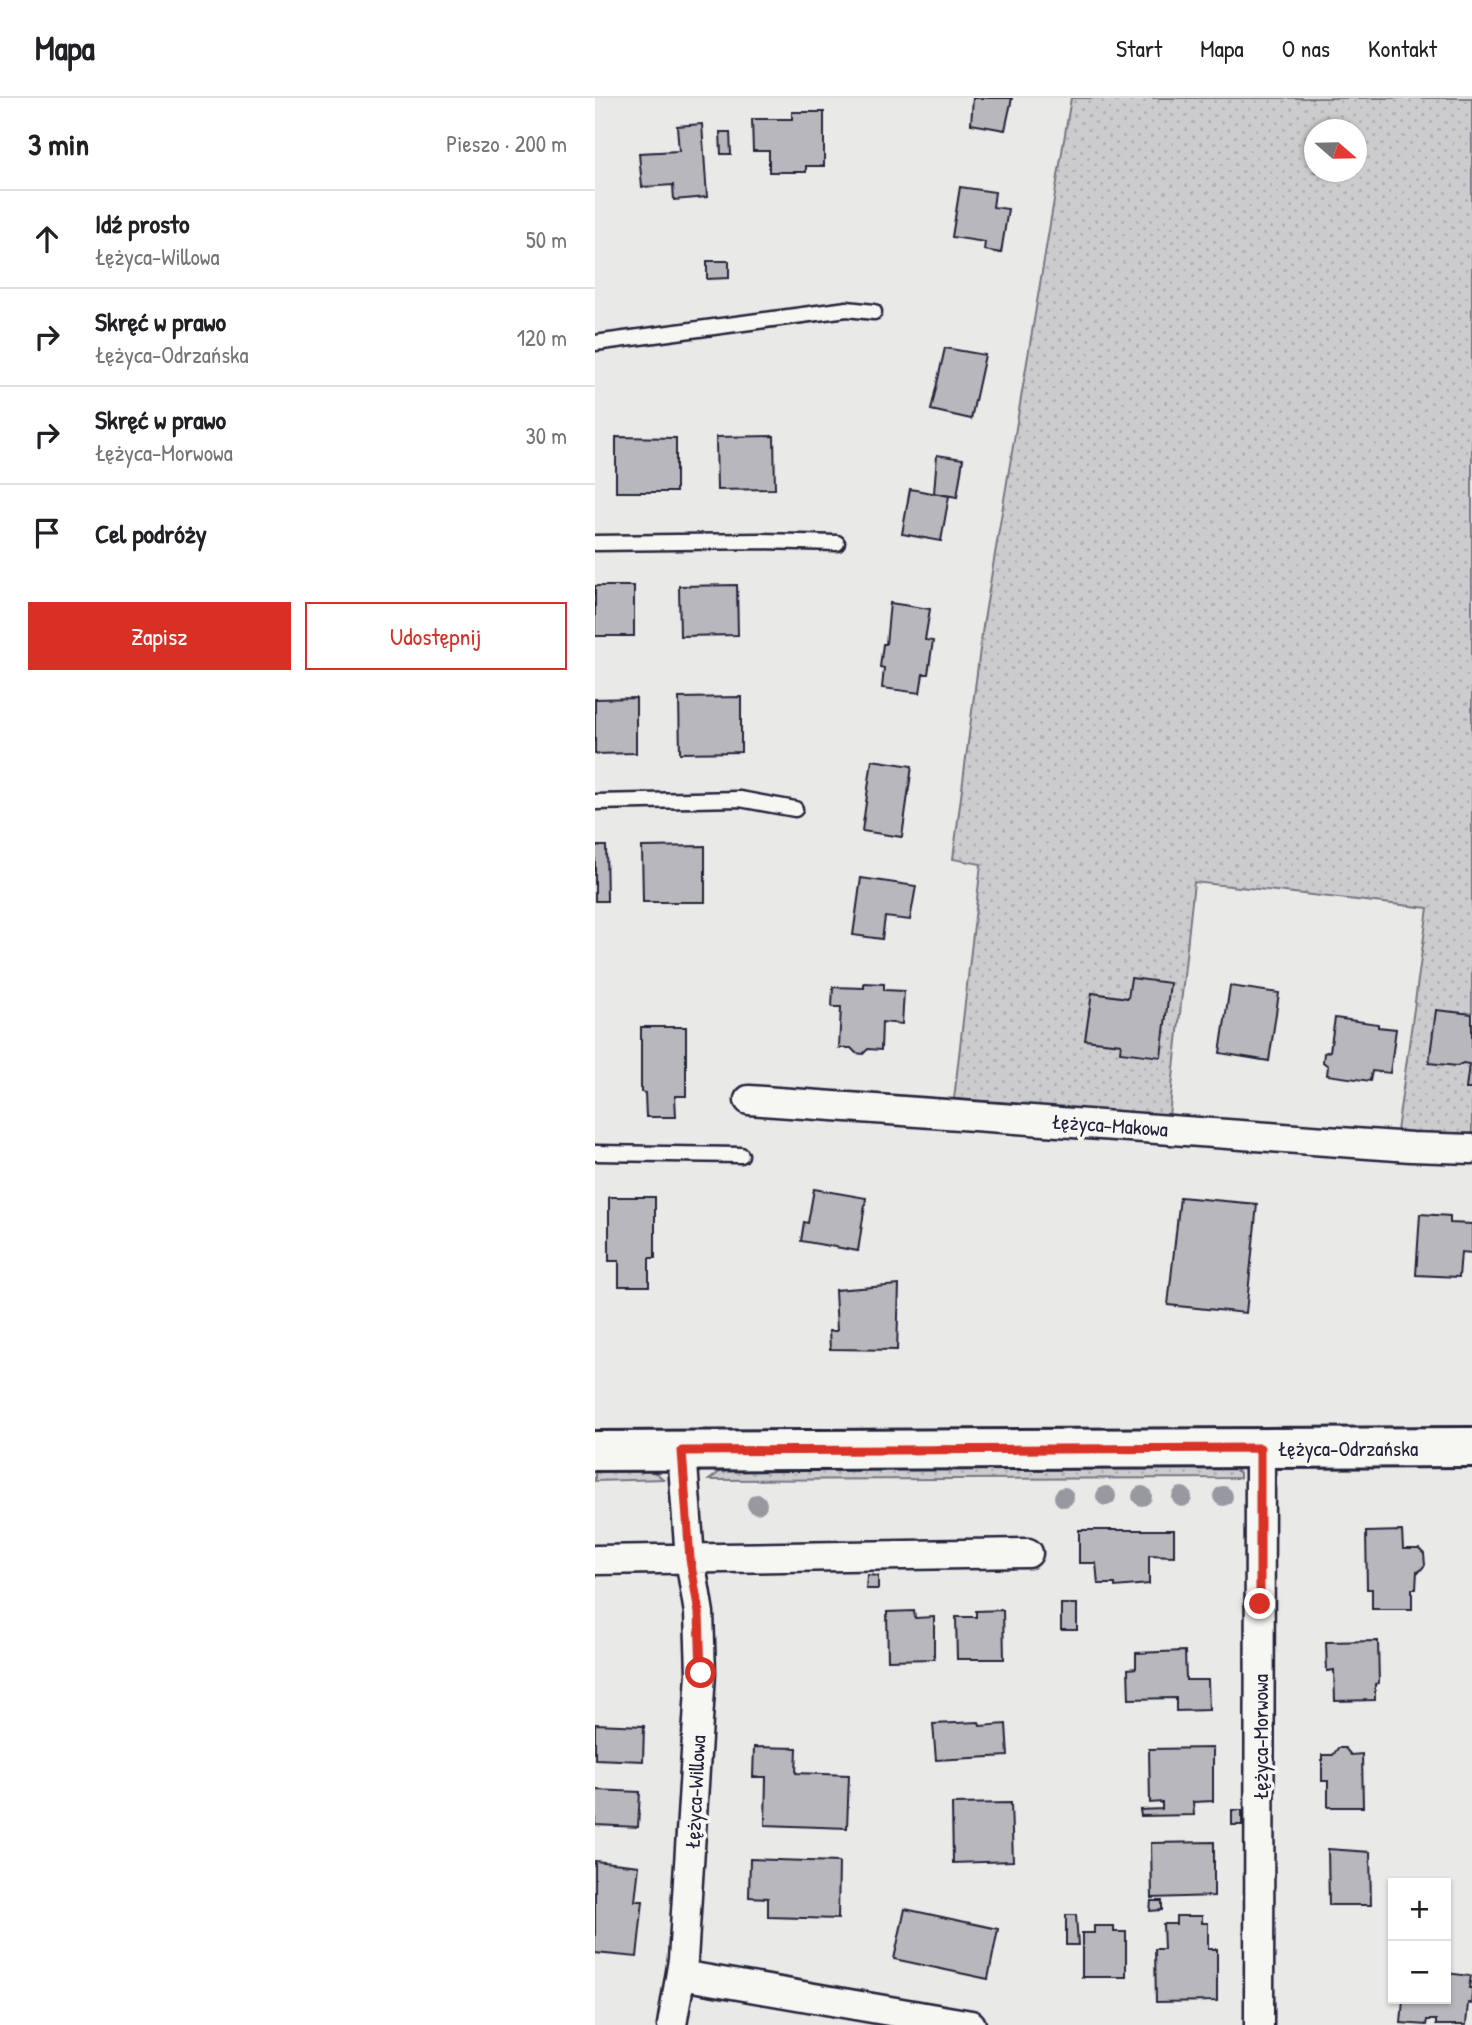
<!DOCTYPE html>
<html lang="pl">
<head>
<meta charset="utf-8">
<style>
  body { margin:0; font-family:"Patrick Hand",sans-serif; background:#f2f2f2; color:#202124 }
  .controls { position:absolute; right:21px; bottom:21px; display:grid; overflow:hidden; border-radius:0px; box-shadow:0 2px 5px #0004 }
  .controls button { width:63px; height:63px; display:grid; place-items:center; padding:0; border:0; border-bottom:2px solid #e0e0e0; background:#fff; color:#202124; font:35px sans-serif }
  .compass { position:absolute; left:709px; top:21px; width:63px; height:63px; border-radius:50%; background:#fff; box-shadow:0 2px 5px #0004; rotate:110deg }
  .stop { position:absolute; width:21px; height:21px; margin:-16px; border:5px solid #d93025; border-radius:50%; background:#fff }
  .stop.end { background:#d93025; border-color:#fff; box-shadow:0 2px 7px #0008 }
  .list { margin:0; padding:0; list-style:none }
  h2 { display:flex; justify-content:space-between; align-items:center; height:91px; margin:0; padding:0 28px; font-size:30px }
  h2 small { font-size:23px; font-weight:400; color:#757577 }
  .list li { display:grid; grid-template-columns:46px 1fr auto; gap:21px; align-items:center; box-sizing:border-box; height:98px; padding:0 28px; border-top:2px solid #e0e0e0 }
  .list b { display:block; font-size:26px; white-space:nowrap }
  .list p { margin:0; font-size:23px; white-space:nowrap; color:#757577 }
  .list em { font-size:23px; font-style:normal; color:#757577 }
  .actions { display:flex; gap:14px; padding:21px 28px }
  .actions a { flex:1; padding:16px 0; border:2px solid #d93025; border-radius:0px; text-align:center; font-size:24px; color:#d93025 }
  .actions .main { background:#d93025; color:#fff }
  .icon { flex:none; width:38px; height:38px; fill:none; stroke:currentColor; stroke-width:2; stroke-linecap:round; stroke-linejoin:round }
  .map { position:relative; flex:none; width:877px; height:1927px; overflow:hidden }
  header { display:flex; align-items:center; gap:42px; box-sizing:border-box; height:98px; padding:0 35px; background:#fff; border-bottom:2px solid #e0e0e0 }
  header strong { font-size:33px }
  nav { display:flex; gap:38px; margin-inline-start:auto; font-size:24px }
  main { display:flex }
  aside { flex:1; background:#fff }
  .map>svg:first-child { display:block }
  .grass { fill:url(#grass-dots); stroke:#777784; stroke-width:2; fill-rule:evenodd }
  .building { fill:#b8b8bc; stroke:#22223b; stroke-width:2 }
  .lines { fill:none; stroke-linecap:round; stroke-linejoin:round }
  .service-casing { stroke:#22223b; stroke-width:19 }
  .minor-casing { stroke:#22223b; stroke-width:33 }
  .secondary-casing { stroke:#22223b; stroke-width:44 }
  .service { stroke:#f6f6f2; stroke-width:14 }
  .minor { stroke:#f6f6f2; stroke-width:28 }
  .secondary { stroke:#f6f6f2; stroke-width:38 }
  .tree { fill:#9898a1 }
  .route { stroke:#d93025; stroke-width:9 }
  .labels { text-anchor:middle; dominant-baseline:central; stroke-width:7; stroke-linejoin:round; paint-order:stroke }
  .street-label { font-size:21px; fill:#22223b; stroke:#f6f6f2 }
</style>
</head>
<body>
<header>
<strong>Mapa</strong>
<nav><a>Start</a><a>Mapa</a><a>O nas</a><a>Kontakt</a></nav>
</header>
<main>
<aside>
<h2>3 min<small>Pieszo · 200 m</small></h2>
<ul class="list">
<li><svg class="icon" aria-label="ahead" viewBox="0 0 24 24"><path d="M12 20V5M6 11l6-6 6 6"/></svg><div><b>Idź prosto</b><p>Łężyca-Willowa</p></div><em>50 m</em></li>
<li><svg class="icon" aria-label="right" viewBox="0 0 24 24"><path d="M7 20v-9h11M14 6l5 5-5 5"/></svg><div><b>Skręć w prawo</b><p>Łężyca-Odrzańska</p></div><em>120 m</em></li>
<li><svg class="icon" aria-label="right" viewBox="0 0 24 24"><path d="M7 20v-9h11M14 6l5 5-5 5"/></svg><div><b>Skręć w prawo</b><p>Łężyca-Morwowa</p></div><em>30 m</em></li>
<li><svg class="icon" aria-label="arrive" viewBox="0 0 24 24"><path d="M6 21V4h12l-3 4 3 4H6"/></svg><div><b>Cel podróży</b></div></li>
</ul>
<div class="actions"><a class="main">Zapisz</a><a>Udostępnij</a></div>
</aside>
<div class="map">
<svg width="877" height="1927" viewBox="0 0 877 1927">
  <defs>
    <pattern id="grass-dots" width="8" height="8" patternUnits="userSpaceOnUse" patternTransform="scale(1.75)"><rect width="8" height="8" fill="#ccccce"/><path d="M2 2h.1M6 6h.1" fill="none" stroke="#afafb2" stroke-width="1.8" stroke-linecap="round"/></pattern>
  </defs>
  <rect width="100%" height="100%" fill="#e9e9e7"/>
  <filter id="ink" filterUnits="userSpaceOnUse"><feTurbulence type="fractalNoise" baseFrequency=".0143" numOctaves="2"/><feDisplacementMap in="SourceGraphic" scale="14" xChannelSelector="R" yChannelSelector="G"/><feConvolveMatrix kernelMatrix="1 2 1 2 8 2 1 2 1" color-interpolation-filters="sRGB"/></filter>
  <g filter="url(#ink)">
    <path class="grass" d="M476 0H877V1037L802 1033 833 810 599 784 574 1018 359 1001 386 766 358 761 388 528ZM720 32H762V74H720Z
      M630 1365 645 1375V1380L114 1382 130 1370Z
      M0 1369C23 1369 52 1363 68 1381L0 1383Z"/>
    <path class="building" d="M378 0H417L410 32 376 26Z
      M197 14H229V68H211V74H174V53H158L157 21H197Z
      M107 26 112 99 79 102 78 87 47 89 44 55 84 53 82 28Z
      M125 34H135L136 56H126Z
      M365 89 400 94 398 109 413 111 406 155 389 152 390 144 357 139Z
      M112 163H134V180L112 181Z
      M350 250 390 257 376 321 336 312Z
      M179 338 180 391 122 392 121 339Z
      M21 339 81 340V394H21Z
      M342 357 368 361 362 399 339 395Z
      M315 391 354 398 346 443 307 436Z
      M142 487 143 537 85 538 84 488Z
      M0 488H39V538H0Z
      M295 505 335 511 330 542 338 543 333 576H328L325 595 287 590 289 570 285 569 288 546H291Z
      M146 599V654L85 655 84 600Z
      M41 600V655L0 656V601Z
      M277 662 317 668 307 739 267 733Z
      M0 748H11L12 803H0Z
      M110 748V804H48L47 749Z
      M266 780 321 788 315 822 290 819 287 841 258 837Z
      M536 880 575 885 566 959 525 954 526 946 490 942 497 895 533 900Z
      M269 885 289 886V892L309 893 307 926 287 924 286 952 273 951 268 956 261 955 256 950H244L246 909H237L238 889 269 890Z
      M635 888 684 895 674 963 625 955Z
      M841 912 877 916V991H871L874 966 868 965 862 968 834 965Z
      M740 920 783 926V929L801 931 795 975 777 973 775 983 732 977 733 968 728 964 729 955 735 953Z
      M46 929H91V998H80L81 1019H51L50 995 46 994Z
      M219 1091 271 1100 263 1153 206 1143 209 1124 213 1125Z
      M14 1099H60V1160H54V1188H24V1163H14Z
      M585 1099 662 1106 651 1215 573 1207Z
      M825 1116 855 1118V1125L877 1126V1155L866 1154 864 1179 821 1177Z
      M304 1187 302 1252 235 1251 234 1233H242L240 1192Z
      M484 1432H579V1458L554 1457V1486L520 1489V1486H503L501 1465H484Z
      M807 1433 808 1451H824L829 1456 830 1467 824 1474 822 1473 821 1491H817V1511H777V1491H772L771 1434Z
      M272 1477 283 1478V1491H271Z
      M466 1506H482V1532H466Z
      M408 1512 409 1561H362L361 1519H381V1513Z
      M319 1513 320 1520 339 1519V1561L293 1562 292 1514Z
      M783 1543 784 1585 780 1586V1602L740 1603 739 1572 732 1573 731 1544Z
      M590 1553 591 1582H613L614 1612 581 1613V1600L534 1601 533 1571 541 1570V1555Z
      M384 1624 385 1628 411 1626 413 1658 341 1662 338 1626Z
      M0 1626 49 1628 48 1663 0 1661Z
      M159 1649 202 1650 201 1675 254 1677 252 1730 170 1727 171 1679H158Z
      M618 1650V1703L598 1704 599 1717 546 1718 545 1712 567 1711V1704L555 1705 554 1651Z
      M743 1650H750L756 1657 767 1656 768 1709H733V1683H727V1657H738Z
      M0 1692 45 1694 43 1729 0 1727Z
      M416 1705 418 1763 358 1765 357 1706Z
      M637 1712H647V1727H637Z
      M619 1744V1798L557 1800 556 1745Z
      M733 1751 775 1754 776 1807H734Z
      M155 1761 244 1764 243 1821 173 1819V1800L154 1799Z
      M0 1763 44 1768 40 1803H48L42 1859 0 1855Z
      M556 1803H567V1812L555 1813Z
      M310 1811 403 1831 393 1881 299 1861Z
      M471 1817H481L483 1847H471Z
      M581 1818H607V1825H613V1851H622V1903L561 1904 560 1851H569L568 1826H581Z
      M499 1828H519V1834H531V1879H487V1835H499Z
      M851 1875 876 1878 874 1890H877V1895L876 1906 873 1905 871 1927H841V1922H832L831 1927 806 1925 808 1901H851Z"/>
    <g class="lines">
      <g class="service-casing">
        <path id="service" d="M0 245 252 211 279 214
          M0 445 167 443 242 445
          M0 704 145 701 200 711
          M0 1055 146 1057"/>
      </g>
      <g class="minor-casing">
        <path id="minor" d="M154 1002 816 1049 877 1051
          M0 1462 433 1455
          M86 1877 376 1927
          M77 1927 88 1862 106 1575 104 1515 95 1461 87 1353
          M664 1927 665 1350"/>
      </g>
      <g class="secondary-casing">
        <path id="secondary" d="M0 1353 877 1349"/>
      </g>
      <use href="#service" class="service"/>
      <use href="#minor" class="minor"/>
      <use href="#secondary" class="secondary"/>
    </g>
    <g class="tree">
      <circle cx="511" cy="1398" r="10"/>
      <circle cx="547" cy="1398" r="10"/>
      <circle cx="628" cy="1398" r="10"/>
      <circle cx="469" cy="1399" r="10"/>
      <circle cx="587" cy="1399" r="10"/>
      <circle cx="162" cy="1406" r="10"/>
    </g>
  </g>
  <g class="lines" filter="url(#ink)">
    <path class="route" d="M106 1575 104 1515 95 1461 87 1353 665 1350V1506"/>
  </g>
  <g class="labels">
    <g class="street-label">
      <text transform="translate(515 1027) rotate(4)">Łężyca-Makowa</text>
      <text x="753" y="1350">Łężyca-Odrzańska</text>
      <text transform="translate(665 1639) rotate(-90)">Łężyca-Morwowa</text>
      <text transform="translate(100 1694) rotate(-87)">Łężyca-Willowa</text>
    </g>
  </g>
</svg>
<div class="controls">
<button>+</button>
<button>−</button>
</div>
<svg class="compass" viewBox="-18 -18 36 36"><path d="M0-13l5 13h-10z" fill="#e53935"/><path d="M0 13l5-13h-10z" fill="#757577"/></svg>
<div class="stop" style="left:106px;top:1575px"></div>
<div class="stop end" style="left:665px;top:1506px"></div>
</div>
</main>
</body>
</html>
